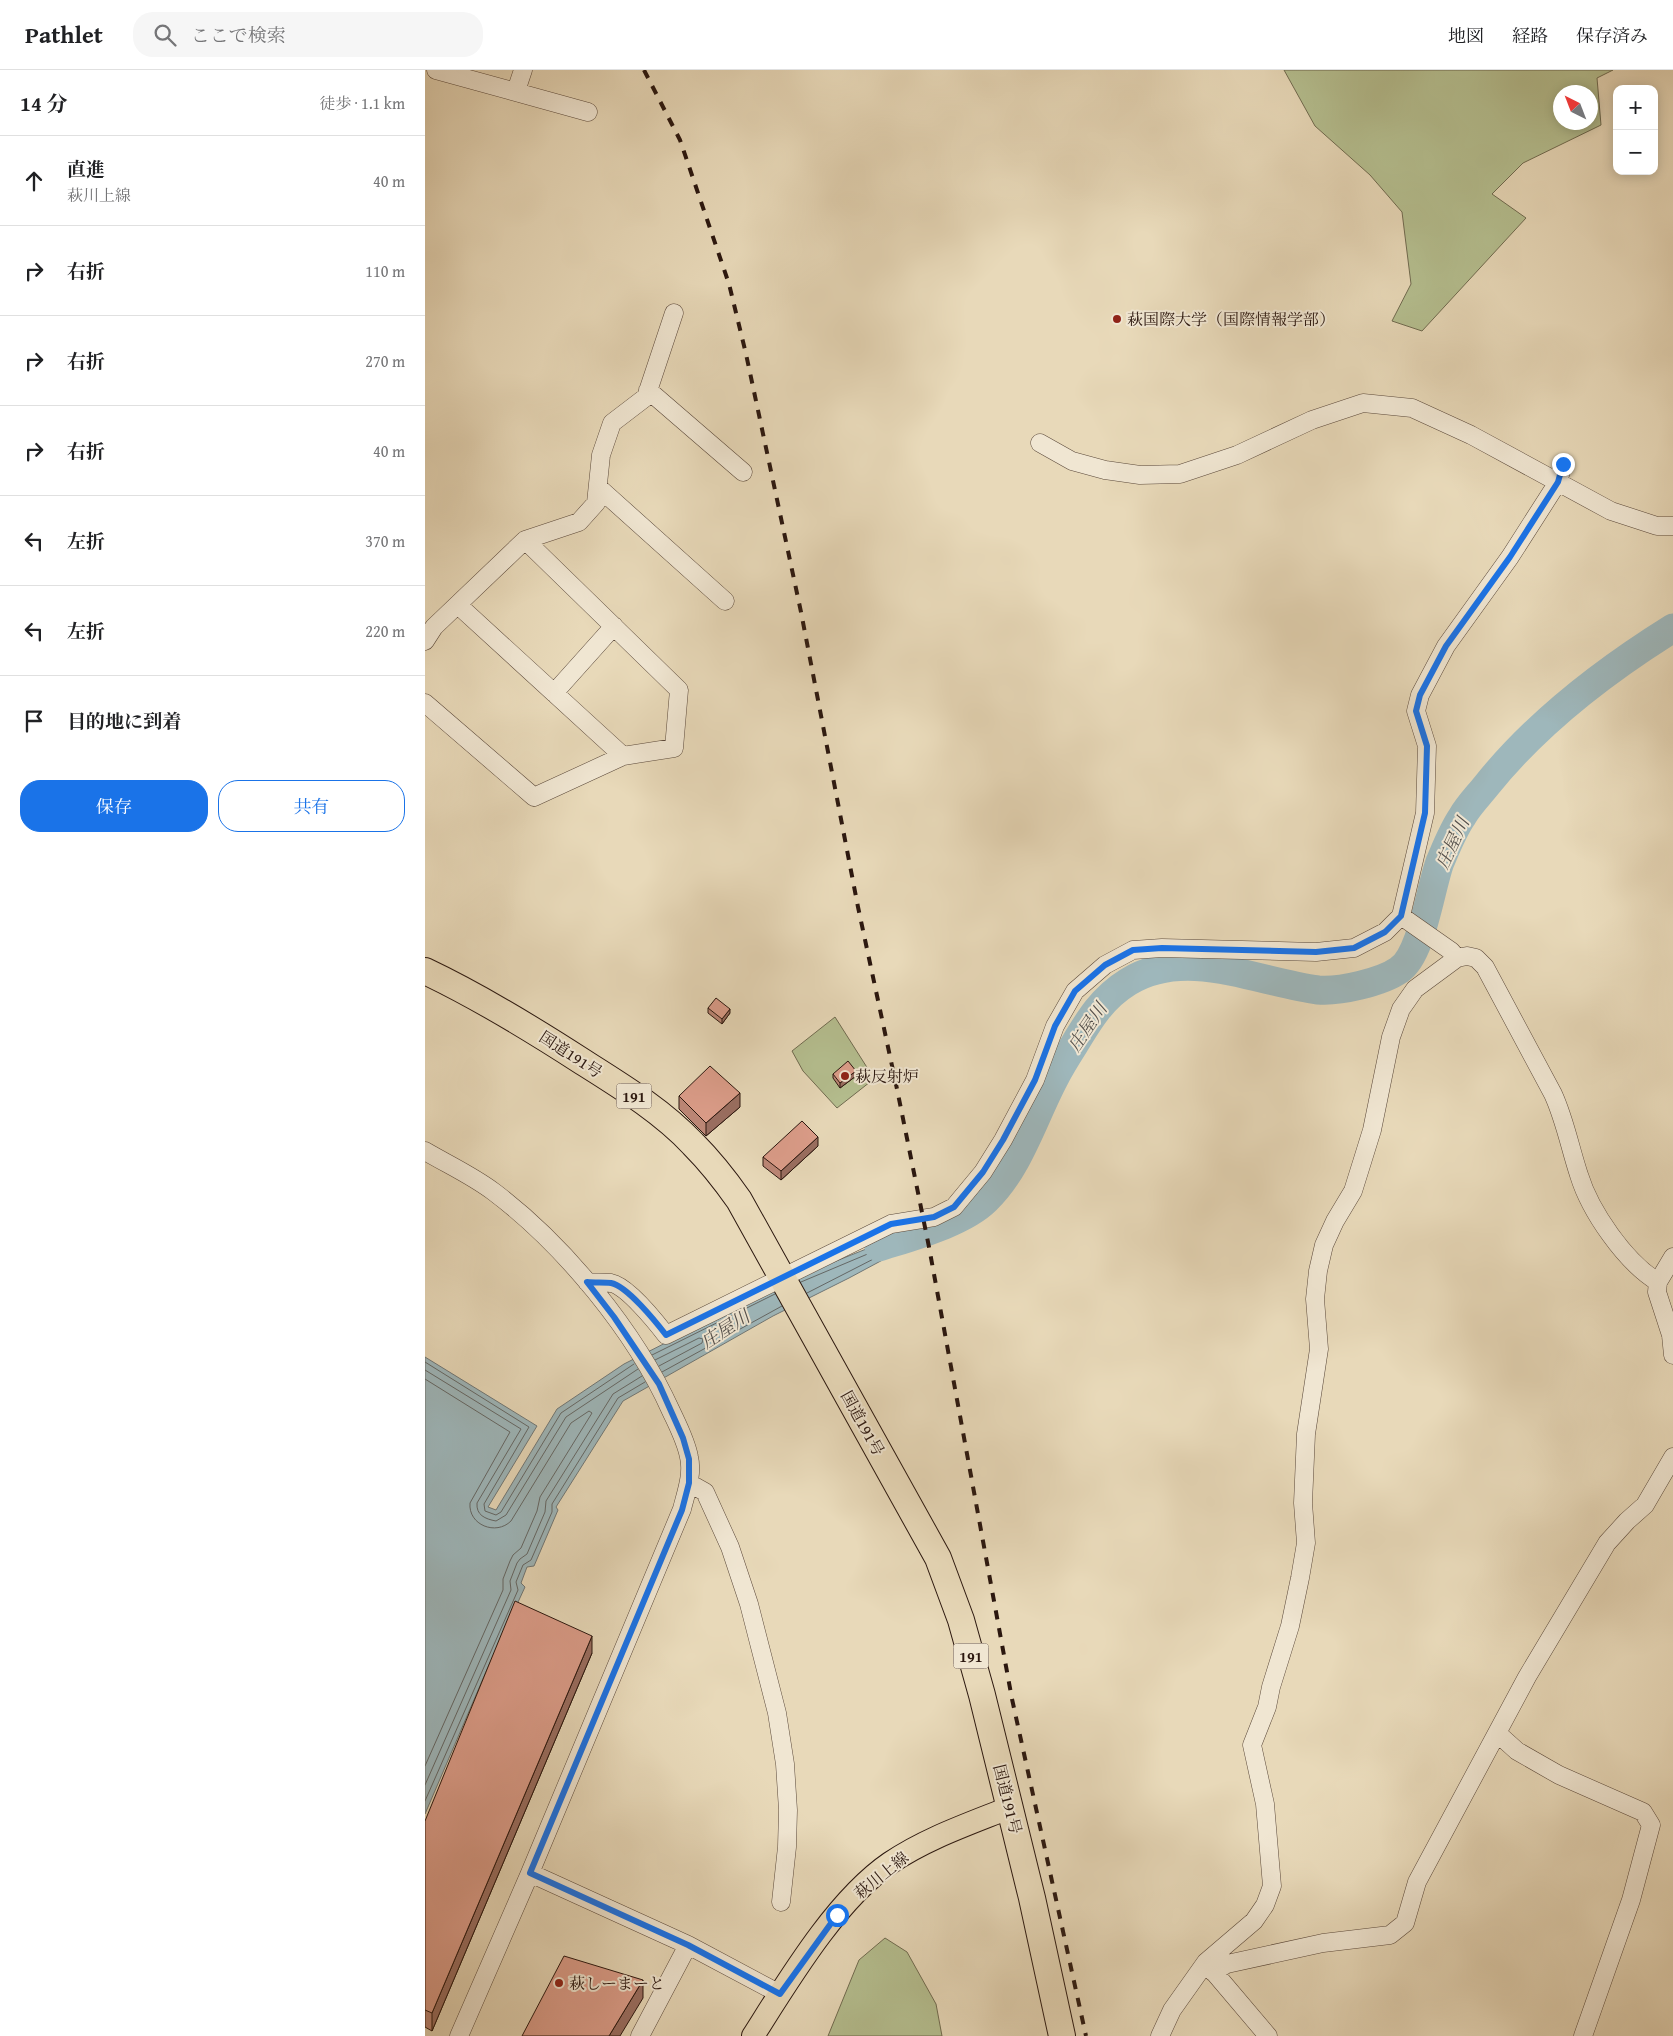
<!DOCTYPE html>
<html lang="ja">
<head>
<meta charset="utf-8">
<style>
  body { margin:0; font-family:"Gentium Book Plus","Noto Serif JP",serif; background:#f6f6f6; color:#202124 }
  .controls { position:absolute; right:15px; top:15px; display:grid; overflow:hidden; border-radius:10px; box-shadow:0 2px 12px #0003 }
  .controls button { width:45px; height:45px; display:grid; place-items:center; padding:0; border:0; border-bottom:1px solid #e0e0e0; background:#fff; color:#202124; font:25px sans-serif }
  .compass { position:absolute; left:1128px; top:15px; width:45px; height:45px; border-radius:50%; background:#fff; box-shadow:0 2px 12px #0003; rotate:318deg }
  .stop { position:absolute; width:15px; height:15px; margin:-11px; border:4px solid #1a73e8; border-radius:50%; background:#fff }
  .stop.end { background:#1a73e8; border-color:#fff; box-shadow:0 1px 5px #0008 }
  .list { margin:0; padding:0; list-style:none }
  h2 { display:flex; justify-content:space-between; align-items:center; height:65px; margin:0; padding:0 20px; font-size:21px }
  h2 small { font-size:16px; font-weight:400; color:#757577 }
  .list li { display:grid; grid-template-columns:32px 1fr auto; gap:15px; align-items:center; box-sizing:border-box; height:90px; padding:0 20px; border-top:1px solid #e0e0e0 }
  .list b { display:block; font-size:19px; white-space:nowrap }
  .list p { margin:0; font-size:16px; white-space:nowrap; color:#757577 }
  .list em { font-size:16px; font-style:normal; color:#757577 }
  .actions { display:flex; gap:10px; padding:15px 20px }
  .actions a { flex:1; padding:11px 0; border:1px solid #1a73e8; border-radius:20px; text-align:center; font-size:18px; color:#1a73e8 }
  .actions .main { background:#1a73e8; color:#fff }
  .icon { flex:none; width:28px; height:28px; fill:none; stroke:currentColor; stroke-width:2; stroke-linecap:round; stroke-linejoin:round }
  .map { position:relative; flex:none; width:1248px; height:1966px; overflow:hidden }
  header { display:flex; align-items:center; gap:30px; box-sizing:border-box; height:70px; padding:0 25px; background:#fff; border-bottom:1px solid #e0e0e0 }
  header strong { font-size:24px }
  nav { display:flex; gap:28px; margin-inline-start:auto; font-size:18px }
  .search { width:350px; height:45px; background:#f6f6f6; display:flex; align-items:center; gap:12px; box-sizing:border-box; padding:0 18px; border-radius:20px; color:#757577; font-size:19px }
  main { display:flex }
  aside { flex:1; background:#fff }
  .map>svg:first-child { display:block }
  .green { fill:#b5bf90; stroke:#706b50; fill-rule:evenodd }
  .water { fill:#9eb7bb; stroke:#707776 }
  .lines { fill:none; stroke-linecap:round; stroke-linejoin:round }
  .shore { stroke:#646765; stroke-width:1 }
  .river { stroke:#9eb7bb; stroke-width:29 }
  .minor-casing { stroke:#5a483a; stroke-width:19 }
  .major-casing { stroke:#2b170f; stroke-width:24 }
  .highway-casing { stroke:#2b170f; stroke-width:28 }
  .minor { stroke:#f0e6d2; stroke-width:18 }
  .major { stroke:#e8d9b9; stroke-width:22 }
  .highway { stroke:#e8d9b9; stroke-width:26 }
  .rail { stroke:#2b170f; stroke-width:4; stroke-dasharray:9 9; stroke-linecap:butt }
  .wall { fill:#bd8777; stroke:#2b170f }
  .shaded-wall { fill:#9a6e61; stroke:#2b170f }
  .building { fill:#dc9d8a; stroke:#2b170f }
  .route { stroke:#1a73e8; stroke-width:6 }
  .poi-dot { fill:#8f2418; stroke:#f0e6d2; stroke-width:2 }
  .labels { text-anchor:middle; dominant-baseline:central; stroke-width:4; stroke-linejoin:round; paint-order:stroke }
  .shield { fill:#f0e6d2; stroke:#66554a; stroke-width:1 }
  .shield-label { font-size:15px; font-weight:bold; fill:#2b170f }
  .poi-label { font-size:16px; fill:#2b170f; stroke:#f0e6d2; text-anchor:start }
  .street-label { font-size:16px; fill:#2b170f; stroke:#f0e6d2 }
  .water-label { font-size:18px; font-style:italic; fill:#534f4b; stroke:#f0e6d2 }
</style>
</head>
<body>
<header>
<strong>Pathlet</strong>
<div class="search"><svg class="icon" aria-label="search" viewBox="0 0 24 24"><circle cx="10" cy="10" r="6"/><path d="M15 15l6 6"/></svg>ここで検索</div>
<nav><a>地図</a><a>経路</a><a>保存済み</a></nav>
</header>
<main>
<aside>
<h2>14 分<small>徒歩 · 1.1 km</small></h2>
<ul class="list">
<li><svg class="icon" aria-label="ahead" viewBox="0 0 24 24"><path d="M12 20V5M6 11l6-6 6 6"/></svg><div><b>直進</b><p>萩川上線</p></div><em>40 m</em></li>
<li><svg class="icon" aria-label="right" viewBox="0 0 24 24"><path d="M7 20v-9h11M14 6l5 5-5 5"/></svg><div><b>右折</b></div><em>110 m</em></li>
<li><svg class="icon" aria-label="right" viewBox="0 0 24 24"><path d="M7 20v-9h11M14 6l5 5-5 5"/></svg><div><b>右折</b></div><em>270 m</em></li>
<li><svg class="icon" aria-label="right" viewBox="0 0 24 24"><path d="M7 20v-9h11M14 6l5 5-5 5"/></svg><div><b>右折</b></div><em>40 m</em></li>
<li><svg class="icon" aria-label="left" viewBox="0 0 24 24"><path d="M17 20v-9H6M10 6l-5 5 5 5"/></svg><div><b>左折</b></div><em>370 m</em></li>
<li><svg class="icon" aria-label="left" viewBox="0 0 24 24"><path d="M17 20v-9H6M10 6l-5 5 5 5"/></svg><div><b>左折</b></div><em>220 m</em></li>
<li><svg class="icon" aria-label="arrive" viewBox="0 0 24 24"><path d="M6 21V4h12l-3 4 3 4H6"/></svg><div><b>目的地に到着</b></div></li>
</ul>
<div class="actions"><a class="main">保存</a><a>共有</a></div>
</aside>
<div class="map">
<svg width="1248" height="1966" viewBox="0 0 1248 1966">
  <rect width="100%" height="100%" fill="#e8d9b9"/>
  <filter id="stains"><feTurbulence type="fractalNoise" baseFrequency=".004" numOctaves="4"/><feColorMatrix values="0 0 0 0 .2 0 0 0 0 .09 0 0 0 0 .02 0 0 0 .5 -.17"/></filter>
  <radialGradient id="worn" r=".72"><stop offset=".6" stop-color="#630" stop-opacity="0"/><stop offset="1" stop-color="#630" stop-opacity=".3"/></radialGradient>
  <path class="green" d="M859 0H1188L1172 8 1176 55 1098 93 1067 124 1101 148 997 261 967 251 986 214 977 142 945 105 890 56ZM1136 22H1166V52H1136Z
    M410 947 443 999 445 1012 412 1038 378 1001 367 981Z
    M460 1868 482 1882 511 1934 517 1966H403L434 1890Z"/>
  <path class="water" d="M489 1160 493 1171 424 1208 348 1246 198 1331 131 1437 133 1440 109 1496 102 1497 96 1513 100 1517 63 1597 0 1744V1287L112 1356 63 1437 71 1440 132 1339 199 1294 331 1227 401 1195Z"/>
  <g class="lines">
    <path class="shore" d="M376 1212 464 1175 467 1177 466 1180 382 1223
      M227 1285 350 1224
      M230 1290 274 1268 278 1269 277 1273 234 1296
      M0 1292 104 1357 59 1434 60 1441 71 1445 76 1442 136 1343 209 1294
      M0 1300 96 1359 52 1433C51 1445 60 1449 71 1451L81 1445 141 1347 213 1299
      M237 1302 357 1236
      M0 1309 85 1362 45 1433C43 1455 71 1466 86 1451L146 1353 164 1341 167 1343 115 1427 112 1441 96 1478 88 1485 85 1491 78 1509V1520L0 1696
      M0 1715 86 1520 85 1511 92 1493 95 1489 102 1484 120 1442 121 1431 188 1324 217 1306
      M0 1731 93 1520 91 1512 98 1495 106 1490 127 1442V1434L193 1328 220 1312"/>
    <path class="river" d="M454 1177C485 1167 538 1153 561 1130 594 1098 608 1049 629 1009 635 997 642 986 649 975 664 950 677 928 703 912 761 876 832 912 893 920 914 922 957 912 974 900 997 885 1005 819 1015 792 1021 778 1028 760 1037 747 1043 736 1053 726 1061 716 1112 652 1179 601 1248 558"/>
    <g class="minor-casing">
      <path id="minor" d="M11 0 163 42
        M91 21 98 0
        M223 320 318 402
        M615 373 647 391 680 400 715 405 755 404 812 385 887 350 938 333 987 338 1046 365 1186 441 1232 456H1248
        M173 417 300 531
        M33 535 198 686
        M0 571 9 557 100 470 154 452 171 433 176 385 187 353 221 327 249 243
        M129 623 189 556
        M0 633 109 727 198 686 249 678 254 620 100 470
        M976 846 1026 881 1032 888
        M0 1081C22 1094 48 1106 69 1122 139 1175 210 1261 246 1341 253 1356 261 1371 264 1387 268 1404 261 1423 257 1439L105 1803 34 1966
        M1248 1187 1233 1212 1232 1222 1246 1265 1248 1285
        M162 1212C170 1213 178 1212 186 1213 202 1216 231 1252 241 1265L466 1154 509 1147 529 1137 558 1102 578 1070 610 1010 630 956 650 921 680 895 708 880 737 878 891 882 929 878 960 862 976 846 1000 743 1002 676 991 641 995 625 1021 576 1085 487 1133 412 1138 394
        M264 1413 280 1422 305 1477 324 1534 352 1643 360 1694 363 1740 362 1777 356 1832
        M1072 1663 1092 1681 1134 1705 1218 1742 1226 1755 1206 1830 1158 1966
        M105 1803 263 1875 355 1924
        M782 1894 843 1966
        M788 1902 802 1894 898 1873 965 1865 980 1853 992 1812 1102 1607 1182 1473 1202 1451 1220 1435 1248 1387
        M215 1966 263 1875
        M735 1966 747 1940 781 1892 829 1851 840 1835 847 1816 840 1734 827 1675 842 1637 846 1617 865 1556 875 1508 881 1473 878 1433 881 1364 894 1279 890 1229 893 1201 899 1175 910 1151 928 1121 938 1089 947 1060 966 967 976 939 990 919 1032 888 1042 886 1051 888 1060 897 1128 1024C1140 1050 1145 1078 1154 1105 1165 1141 1200 1192 1233 1212"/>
    </g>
    <g class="major-casing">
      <path id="major" d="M328 1966C363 1911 411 1830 465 1793 502 1768 544 1754 586 1737"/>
    </g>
    <g class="highway-casing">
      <path id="highway" d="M0 901C55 927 107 959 158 992 196 1016 237 1041 268 1074 285 1091 300 1110 314 1130L513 1488 536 1550 557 1625 607 1828 637 1966"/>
    </g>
    <use href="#minor" class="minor"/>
    <use href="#major" class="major"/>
    <use href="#highway" class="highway"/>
    <path class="rail" d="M219 0 255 70 304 214 321 284 376 542 433 837 472 1019 504 1177 587 1629 661 1966"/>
  </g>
  <path class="wall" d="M283 938 305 943 297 954 283 943Z
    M408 1004 431 1006 415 1018 408 1008Z
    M254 1026 315 1037 281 1066 254 1039Z
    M393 1076 356 1110 338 1096V1087Z
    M167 1583 7 1961 0 1957V1751Z"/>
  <path class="shaded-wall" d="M305 939V943L297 954V949Z
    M431 1001V1006L415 1018V1013Z
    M315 1023V1037L281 1066V1053Z
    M393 1067V1076L356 1110V1101Z
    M167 1566V1583L7 1961V1943Z
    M218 1910V1928L195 1966H184Z"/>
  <path class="building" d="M291 928 305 939 297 949 283 938Z
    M423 991 431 1001 415 1013 408 1004Z
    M285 996 315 1023 281 1053 254 1026Z
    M377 1051 393 1067 356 1101 338 1087Z
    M90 1531 167 1566 7 1943 0 1940V1751Z
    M139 1886 218 1910 184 1966H97Z"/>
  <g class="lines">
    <path class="route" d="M412 1845 355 1924 263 1875 105 1803 257 1440 264 1413V1389L258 1368 234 1314 189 1247 162 1212C170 1213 178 1212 186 1213 202 1216 231 1252 241 1265L466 1154 509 1147 529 1137 558 1102 578 1070 610 1010 630 956 650 921 680 895 708 880 737 878 891 882 929 878 960 862 976 846 1000 743 1002 676 991 641 995 625 1021 576 1085 487 1133 412 1138 394"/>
  </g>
  <g class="poi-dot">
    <circle cx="692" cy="249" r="5"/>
    <circle cx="420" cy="1006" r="5"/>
    <circle cx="134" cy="1913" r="5"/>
  </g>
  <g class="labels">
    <g class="shield">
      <rect x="191.5" y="1013.5" width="35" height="25" rx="4"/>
      <rect x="528.5" y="1573.5" width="35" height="25" rx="4"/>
    </g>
    <g class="shield-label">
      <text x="209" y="1026">191</text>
      <text x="546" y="1586">191</text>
    </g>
    <g class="poi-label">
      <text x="702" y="249">萩国際大学（国際情報学部）</text>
      <text x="430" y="1006">萩反射炉</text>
      <text x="144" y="1913">萩しーまーと</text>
    </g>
    <g class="street-label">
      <text transform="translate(146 984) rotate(33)">国道191号</text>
      <text transform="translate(438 1353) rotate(61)">国道191号</text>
      <text transform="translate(583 1729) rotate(76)">国道191号</text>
      <text transform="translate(456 1805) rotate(-39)">萩川上線</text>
    </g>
    <g class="water-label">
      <text transform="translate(1027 773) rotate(-65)">庄屋川</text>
      <text transform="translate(662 957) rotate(-56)">庄屋川</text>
      <text transform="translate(300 1259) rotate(-33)">庄屋川</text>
    </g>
  </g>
  <rect width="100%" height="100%" filter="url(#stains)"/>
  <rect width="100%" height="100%" fill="url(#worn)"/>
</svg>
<div class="controls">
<button>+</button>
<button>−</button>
</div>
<svg class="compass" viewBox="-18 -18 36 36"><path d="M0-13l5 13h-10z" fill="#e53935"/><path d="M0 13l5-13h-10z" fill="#757577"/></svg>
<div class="stop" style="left:412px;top:1845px"></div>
<div class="stop end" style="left:1138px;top:394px"></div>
</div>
</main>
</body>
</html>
